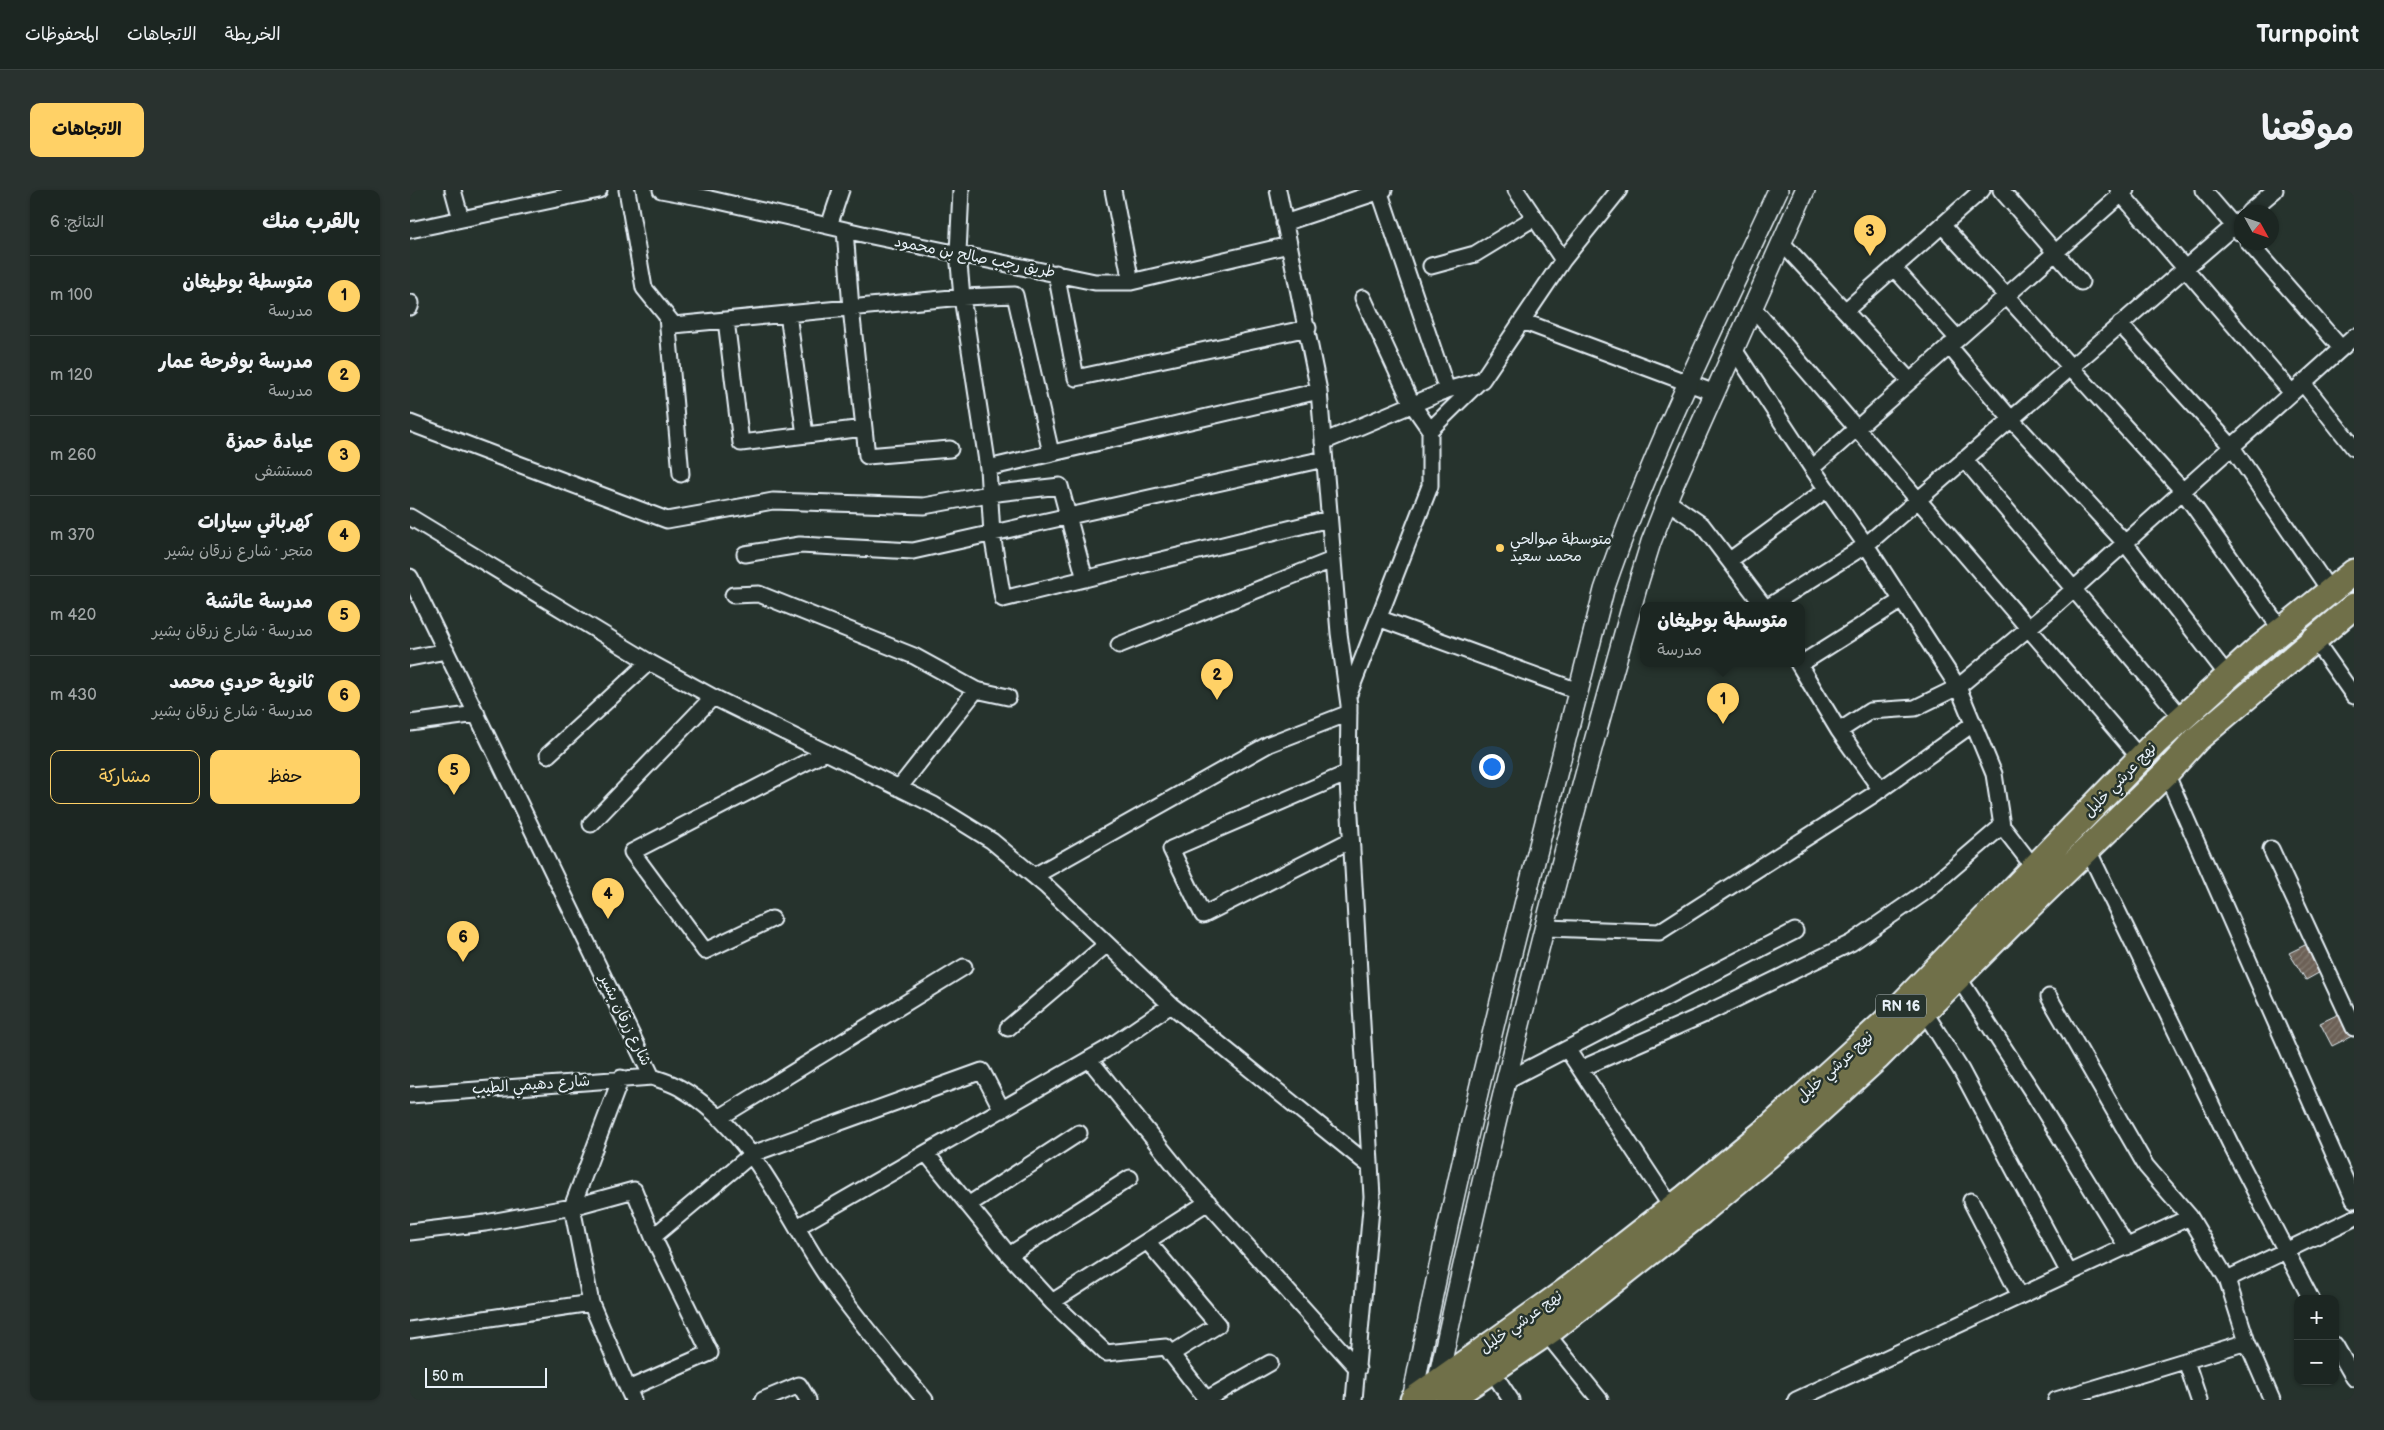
<!DOCTYPE html>
<html lang="ar">
<head>
<meta charset="utf-8">
<style>
  body { margin:0; font-family:"Balsamiq Sans","Playpen Sans Arabic",sans-serif; background:#29322f; color:#f1f3f6; direction:rtl }
  .controls { position:absolute; right:15px; bottom:15px; display:grid; overflow:hidden; border-radius:10px; box-shadow:0 1px 4px #0004 }
  .controls button { width:45px; height:45px; display:grid; place-items:center; padding:0; border:0; border-bottom:1px solid #3a4340; background:#1c2622; color:#f1f3f6; font:25px sans-serif }
  .compass { position:absolute; left:1824px; top:15px; width:45px; height:45px; border-radius:50%; background:#1c2622; box-shadow:0 1px 4px #0004; rotate:130deg }
  .scale { position:absolute; left:15px; bottom:12px; width:122px; box-sizing:border-box; padding-left:5px; border:2px solid #e8f1f8; border-top:0; font-size:14px; line-height:18px; white-space:nowrap; color:#e8f1f8; -webkit-text-stroke:4px #26332d; paint-order:stroke }
  .you { position:absolute; left:1081px; top:576px; width:18px; height:18px; margin:-12px; border:4px solid #fff; border-radius:50%; background:#1a73e8; box-shadow:0 0 0 8px #1a73e833 }
  .badge { display:grid; place-items:center; width:32px; height:32px; border-radius:50%; background:#ffd166; color:#111; font-size:16px; font-weight:700 }
  .pin { position:absolute; translate:-50% -41px; filter:drop-shadow(0 1px 2px #0008) }
  .pin::after { content:''; position:absolute; top:26px; width:18px; height:15px; background:inherit; clip-path:polygon(0 0,100% 0,50% 100%) }
  .popup { position:absolute; left:1230px; top:412px; width:165px; height:65px; box-sizing:border-box; display:grid; place-content:center; border-radius:10px; background:#1c2622; filter:drop-shadow(0 1px 4px #0005); font-size:16px; white-space:nowrap; color:#a0a5a5 }
  .popup b { font-size:19px; color:#f1f3f6 }
  .popup::after { content:''; position:absolute; left:50%; top:100%; margin-left:-10px; border:10px solid transparent; border-top-color:#1c2622 }
  .list { margin:0; padding:0; list-style:none }
  h2 { display:flex; justify-content:space-between; align-items:center; height:65px; margin:0; padding:0 20px; font-size:21px }
  h2 small { font-size:16px; font-weight:400; color:#a0a5a5 }
  .list li { display:grid; grid-template-columns:32px 1fr auto; gap:15px; align-items:center; box-sizing:border-box; height:80px; padding:0 20px; border-top:1px solid #3a4340 }
  .list b { display:block; font-size:19px; white-space:nowrap }
  .list p { margin:0; font-size:16px; white-space:nowrap; color:#a0a5a5 }
  .list em { font-size:16px; font-style:normal; color:#a0a5a5 }
  .actions { display:flex; gap:10px; padding:15px 20px }
  .actions a { flex:1; padding:11px 0; border:1px solid #ffd166; border-radius:10px; text-align:center; font-size:18px; color:#ffd166 }
  .actions .main { background:#ffd166; color:#111 }
  .map { position:relative; flex:none; width:1944px; height:1210px; overflow:hidden; direction:ltr; border-radius:10px }
  header { display:flex; align-items:center; gap:30px; box-sizing:border-box; height:70px; padding:0 25px; background:#1c2622; border-bottom:1px solid #3a4340 }
  header strong { font-size:24px }
  nav { display:flex; gap:28px; margin-inline-start:auto; font-size:18px }
  .intro { display:flex; align-items:center; justify-content:space-between; box-sizing:border-box; height:120px; padding:0 30px }
  h1 { margin:0; font-size:35px }
  .button { padding:12px 22px; border-radius:10px; background:#ffd166; color:#111; font-size:18px; font-weight:700 }
  main { display:flex; gap:30px; padding:0 30px }
  aside { flex:1; background:#1c2622; border-radius:10px; box-shadow:0 1px 4px #0004 }
  .map>svg:first-child { display:block }
  .building { fill:url(#building-hatch); stroke:#e8f1f8 }
  .lines { fill:none; stroke-linecap:round; stroke-linejoin:round }
  .minor-casing { stroke:#e8f1f8; stroke-width:19 }
  .tertiary-casing { stroke:#e8f1f8; stroke-width:22 }
  .trunk-casing { stroke:#e8f1f8; stroke-width:29 }
  .minor { stroke:#26332d; stroke-width:15 }
  .tertiary { stroke:#26332d; stroke-width:19 }
  .trunk { stroke:#70704a; stroke-width:25 }
  .poi-dot { fill:#ffd166; stroke:#26332d; stroke-width:2 }
  .labels { text-anchor:middle; dominant-baseline:central; stroke-width:5; stroke-linejoin:round; paint-order:stroke }
  .shield { fill:#26332d; stroke:#aeb8bb; stroke-width:1 }
  .shield-label { font-size:14px; font-weight:bold; fill:#e8f1f8 }
  .street-label { font-size:15px; fill:#e8f1f8; stroke:#26332d }
  .poi-label { font-size:15px; fill:#e8f1f8; stroke:#26332d; text-anchor:start }
</style>
</head>
<body>
<header>
<strong>Turnpoint</strong>
<nav><a>الخريطة</a><a>الاتجاهات</a><a>المحفوظات</a></nav>
</header>
<div class="intro"><h1>موقعنا</h1><a class="button">الاتجاهات</a></div>
<main>
<div class="map">
<svg width="1944" height="1210" viewBox="0 0 1944 1210">
  <defs>
    <pattern id="building-hatch" width="6" height="6" patternUnits="userSpaceOnUse" patternTransform="scale(1.25)"><rect width="6" height="6" fill="#6c6156"/><path d="M-1 1l2-2M0 6l6-6M5 7l2-2" fill="none" stroke="#81786f"/></pattern>
  </defs>
  <rect width="100%" height="100%" fill="#26332d"/>
  <filter id="ink" filterUnits="userSpaceOnUse"><feTurbulence type="fractalNoise" baseFrequency=".02" numOctaves="2"/><feDisplacementMap in="SourceGraphic" scale="10" xChannelSelector="R" yChannelSelector="G"/><feConvolveMatrix kernelMatrix="1 2 1 2 8 2 1 2 1" color-interpolation-filters="sRGB"/></filter>
  <g filter="url(#ink)">
    <path class="building" d="M1899 753 1914 780 1896 790 1879 763Z
      M1931 823 1942 846 1922 856 1910 833Z"/>
    <g class="lines">
      <g class="minor-casing">
        <path id="minor" d="M43 0 51 29
          M217 0 234 98 264 135 552 107 605 105 641 263
          M251 0 300 9 457 45 685 92H721L879 55
          M551 0 548 63 552 107 578 278 909 201
          M703 0 721 92
          M868 0 909 201 929 443 939 515 938 591 962 1007 944 1210
          M969 0 1037 200
          M1106 0 1153 70
          M1591 0 1671 92
          M1708 0 1882 203
          M1793 0 1829 42
          M1839 22 1865 0
          M874 33 974 0
          M1532 35 1773 301 1872 441
          M419 36 431 0
          M0 40 189 0
          M435 40 441 118 457 266 540 259
          M1838 52 1931 158
          M1372 53 1500 191
          M1021 76 1065 64 1124 28
          M1484 78 1548 149
          M646 83 666 188 898 138
          M953 108 1002 214 1020 240
          M0 117 1 113
          M1344 119 1730 568
          M1435 121 1572 0
          M378 124 395 245
          M257 127 271 284
          M316 130 331 253 454 238
          M1112 131 1305 203
          M1710 134 1822 257 1920 401
          M1539 156 1601 229 1715 353 1818 486
          M1325 161 1402 278 1716 0
          M1893 193 1944 258
          M0 233 257 330 363 311 514 316 579 304 650 296 675 389
          M913 252 1037 200 1072 190 1153 70 1209 0
          M1554 269 1772 528
          M578 278 582 344 593 409 919 329
          M1402 278 1456 355 1832 29
          M1257 311 1292 335 1353 415
          M0 327 239 472 303 507 524 615 582 651 637 697 761 815 960 976
          M335 364 390 355 503 361 914 269
          M1320 370 1417 299
          M0 387 242 887C251 890 262 893 270 898 343 940 373 1022 418 1088 448 1131 482 1170 515 1210
          M323 405 349 404 504 466 566 500
          M1361 415 1456 355 1548 497 1584 584 1592 636 1625 679
          M968 428 1168 501
          M1904 449 1944 506
          M709 455 922 370
          M0 468 36 461
          M1388 473 1429 541 1471 600
          M1389 475 1492 410
          M939 504 1020 296V240L1070 191
          M0 533 67 524
          M1429 541 1460 521 1505 518 1548 497 1646 415 1944 147
          M138 565 239 472
          M938 583 761 659 793 725 941 650
          M1756 583 1944 1010
          M489 598 566 500 598 507
          M181 634 303 507
          M1861 659 1944 838
          M1678 660 1821 955 1901 1109
          M624 686 859 554 939 523
          M362 729 295 761 222 662 416 562
          M1136 738 1249 742 1463 605 1564 533
          M1548 787 1625 906 1717 1057
          M1639 807 1736 976 1780 1027 1817 1089 1837 1152 1862 1210
          M1514 821 1551 880 1659 1083
          M598 838 697 754
          M1157 859 1262 1018
          M679 869 771 983 948 1179
          M1170 879 1293 825 1441 753 1515 702 1592 636
          M1097 890 1385 741
          M0 905 242 887
          M309 928 554 777
          M516 963 599 1065 642 1112 696 1163 756 1157 796 1209
          M1561 1011 1610 1106
          M558 1015 669 943
          M387 1037 695 860 761 815
          M0 1042 75 1033 162 1017 211 888
          M243 1047 342 964 572 881 592 920
          M737 1051 808 1135 761 1164
          M599 1065 720 988
          M1817 1089 1944 1028
          M642 1112 798 1012
          M0 1140 181 1113
          M1136 1143 1190 1210
          M1925 1155 1944 1188
          M1776 1171 1789 1210
          M1082 1181 1101 1210
          M218 1199 300 1163 243 1047 224 1000 162 1017 181 1113 218 1199 223 1210
          M353 1210 389 1195 398 1210
          M795 1210 860 1173
          M1386 1210 1780 1027
          M1646 1210 1837 1152"/>
      </g>
      <g class="tertiary-casing">
        <path id="tertiary" d="M1026 1199C1083 929 1152 660 1228 394L1241 352 1261 301 1395 0
          M1002 1210C1054 937 1126 669 1194 400 1241 262 1307 132 1368 0"/>
      </g>
      <g class="trunk-casing">
        <path id="trunk" d="M1003 1210 1156 1101 1276 1007 1359 938 1473 834 1745 553 1847 460 1944 382
          M1038 1210 1144 1138 1291 1022 1378 949 1468 867 1603 732 1756 583 1787 549 1944 416"/>
      </g>
      <use href="#minor" class="minor"/>
      <use href="#tertiary" class="tertiary"/>
      <use href="#trunk" class="trunk"/>
    </g>
  </g>
  <circle class="poi-dot" cx="1090" cy="358" r="5"/>
  <g class="labels">
    <rect class="shield" x="1466" y="804.5" width="50" height="23" rx="4"/>
    <g class="shield-label">
      <text x="1491" y="816">RN 16</text>
    </g>
    <g class="street-label">
      <text transform="translate(565 67) rotate(11)">طريق رجب صالح بن محمود</text>
      <text transform="translate(1710 590) rotate(-46)">نهج عرشي خليل</text>
      <text transform="translate(215 830) rotate(64)">شارع زرقان بشير</text>
      <text transform="translate(1425 877) rotate(-42)">نهج عرشي خليل</text>
      <text transform="translate(121 895) rotate(-4)">شارع دهيمي الطيب</text>
      <text transform="translate(1111 1132) rotate(-35)">نهج عرشي خليل</text>
    </g>
    <g class="poi-label">
      <text x="1100" y="349">متوسطة صوالحي<tspan x="1100" dy="17">محمد سعيد</tspan></text>
    </g>
  </g>
</svg>
<div class="controls">
<button>+</button>
<button>−</button>
</div>
<svg class="compass" viewBox="-18 -18 36 36"><path d="M0-13l5 13h-10z" fill="#e53935"/><path d="M0 13l5-13h-10z" fill="#a0a5a5"/></svg>
<div class="scale">50 m</div>
<div class="you"></div>
<div class="pin badge" style="left:1313px;top:534px">1</div>
<div class="popup"><b>متوسطة بوطيغان</b>مدرسة</div>
<div class="pin badge" style="left:807px;top:510px">2</div>
<div class="pin badge" style="left:1460px;top:66px">3</div>
<div class="pin badge" style="left:198px;top:729px">4</div>
<div class="pin badge" style="left:44px;top:605px">5</div>
<div class="pin badge" style="left:53px;top:772px">6</div>
</div>
<aside>
<h2>بالقرب منك<small>النتائج: 6</small></h2>
<ul class="list">
<li><span class="badge">1</span><div><b>متوسطة بوطيغان</b><p>مدرسة</p></div><em>100 m</em></li>
<li><span class="badge">2</span><div><b>مدرسة بوفرحة عمار</b><p>مدرسة</p></div><em>120 m</em></li>
<li><span class="badge">3</span><div><b>عيادة حمزة</b><p>مستشفى</p></div><em>260 m</em></li>
<li><span class="badge">4</span><div><b>كهربائي سيارات</b><p>متجر · شارع زرقان بشير</p></div><em>370 m</em></li>
<li><span class="badge">5</span><div><b>مدرسة عائشة</b><p>مدرسة · شارع زرقان بشير</p></div><em>420 m</em></li>
<li><span class="badge">6</span><div><b>ثانوية حردي محمد</b><p>مدرسة · شارع زرقان بشير</p></div><em>430 m</em></li>
</ul>
<div class="actions"><a class="main">حفظ</a><a>مشاركة</a></div>
</aside>
</main>
</body>
</html>
